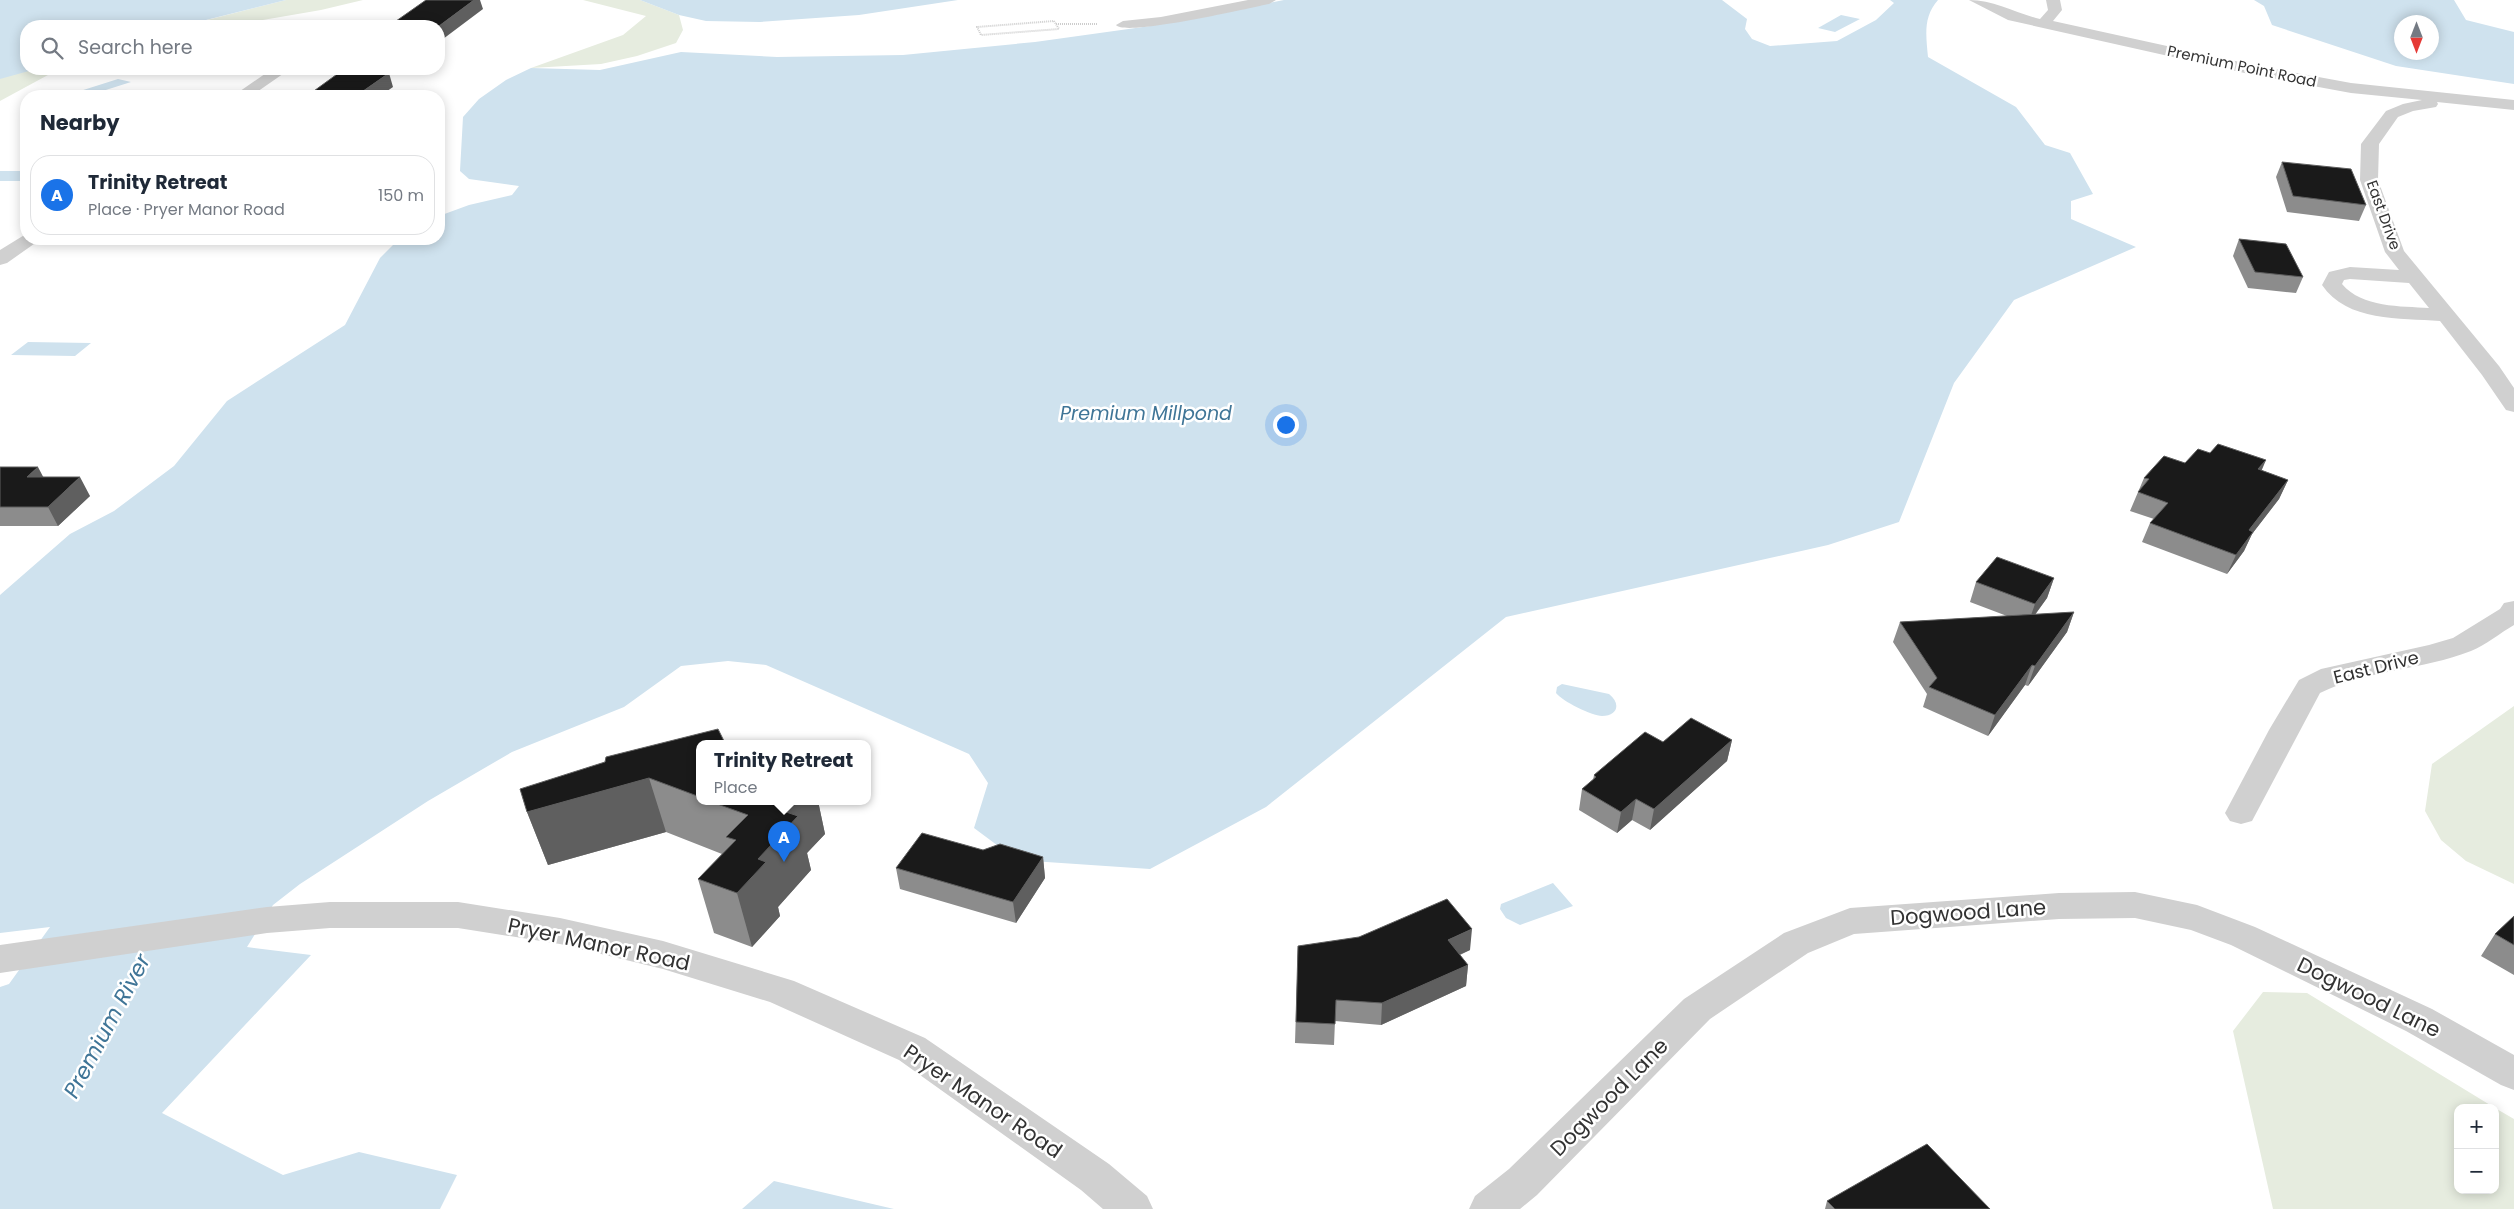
<!DOCTYPE html>
<html lang="en">
<head>
<meta charset="utf-8">
<style>
  body { margin:0; font-family:Poppins,sans-serif; background:#f2f2f3; color:#1f2937 }
  .controls { position:absolute; right:15px; bottom:15px; display:grid; overflow:hidden; border-radius:10px; box-shadow:0 2px 12px #0003 }
  .controls button { width:45px; height:45px; display:grid; place-items:center; padding:0; border:0; border-bottom:1px solid #e0e1e3; background:#fff; color:#1f2937; font:25px sans-serif }
  .compass { position:absolute; left:2394px; top:15px; width:45px; height:45px; border-radius:50%; background:#fff; box-shadow:0 2px 12px #0003; rotate:180deg }
  .you { position:absolute; left:1285px; top:424px; width:18px; height:18px; margin:-12px; border:4px solid #fff; border-radius:50%; background:#1a73e8; box-shadow:0 0 0 8px #1a73e833 }
  .badge { display:grid; place-items:center; width:32px; height:32px; border-radius:50%; background:#1a73e8; color:#fff; font-size:16px; font-weight:700 }
  .pin { position:absolute; translate:-50% -41px; filter:drop-shadow(0 1px 2px #0008) }
  .pin::after { content:''; position:absolute; top:26px; width:18px; height:15px; background:inherit; clip-path:polygon(0 0,100% 0,50% 100%) }
  .popup { position:absolute; left:696px; top:740px; width:175px; height:65px; box-sizing:border-box; display:grid; place-content:center; border-radius:10px; background:#fff; filter:drop-shadow(0 1px 4px #0005); font-size:16px; white-space:nowrap; color:#747a83 }
  .popup b { font-size:19px; color:#1f2937 }
  .popup::after { content:''; position:absolute; left:50%; top:100%; margin-left:-10px; border:10px solid transparent; border-top-color:#fff }
  .list { margin:0; padding:0; list-style:none }
  h2 { display:flex; justify-content:space-between; align-items:center; height:65px; margin:0; padding:0 20px; font-size:21px }
  h2 small { font-size:16px; font-weight:400; color:#747a83 }
  .list li { display:grid; grid-template-columns:32px 1fr auto; gap:15px; align-items:center; box-sizing:border-box; height:80px; margin:0 10px 10px; padding:0 10px; border:1px solid #e0e1e3; border-radius:20px }
  .list b { display:block; font-size:19px; white-space:nowrap }
  .list p { margin:0; font-size:16px; white-space:nowrap; color:#747a83 }
  .list em { font-size:16px; font-style:normal; color:#747a83 }
  .icon { flex:none; width:28px; height:28px; fill:none; stroke:currentColor; stroke-width:2; stroke-linecap:round; stroke-linejoin:round }
  .map { position:relative; flex:none; width:2514px; height:1209px; overflow:hidden }
  .search { position:absolute; background:#fff; box-shadow:0 2px 12px #0003; left:20px; top:20px; width:425px; height:55px; display:flex; align-items:center; gap:12px; box-sizing:border-box; padding:0 18px; border-radius:20px; color:#747a83; font-size:19px }
  .panel { position:absolute; background:#fff; box-shadow:0 2px 12px #0003; left:20px; top:90px; width:425px; height:155px; border-radius:20px }
  .map>svg:first-child { display:block }
  .green { fill:#e6ecdf }
  .water { fill:#cfe2ee; fill-rule:evenodd }
  .lines { fill:none; stroke-linecap:round; stroke-linejoin:round }
  .path { stroke:#cdcdcd; stroke-width:2; stroke-dasharray:1 1; stroke-linecap:butt }
  .minor { fill:#d0d0d0; fill-rule:evenodd }
  .wall { fill:#8c8c8c }
  .shaded-wall { fill:#5f5f5f }
  .building { fill:#1a1a1a; stroke:#5f5f5f }
  .labels { text-anchor:middle; dominant-baseline:central; stroke-width:5; stroke-linejoin:round; paint-order:stroke }
  .far-street-label { font-size:15px; fill:#333; stroke:#fff }
  .street-label { font-size:18px; fill:#333; stroke:#fff }
  .water-label { font-size:19px; font-style:italic; fill:#3f7597; stroke:#fff }
  .near-street-label { font-size:21px; fill:#333; stroke:#fff }
  .near-water-label { font-size:22px; font-style:italic; fill:#3f7597; stroke:#fff }
</style>
</head>
<body>
<div class="map">
<svg width="2514" height="1209" viewBox="0 0 2514 1209">
  <rect width="100%" height="100%" fill="#fff"/>
  <path class="green" d="M286 0H363L321 10 227 26H218L207 20Z
    M583 0H640L679 15 683 30 676 43 637 56 601 64 531 68 623 35 646 16Z
    M0 63 26 69H59L0 101Z
    M2514 706V884L2466 861 2441 840 2425 811 2432 764Z
    M2263 992 2307 993 2495 1108H2458V1190H2495V1108L2514 1119V1209H2273L2233 1031Z"/>
  <path class="water" d="M0 0H286L182 26H26V69H36L0 79Z
    M640 0H958L859 15 760 22 706 21 679 15Z
    M1284 0H1722L1747 19 1745 29 1752 39 1770 46 1837 41 1876 20 1894 3 1890 0H1938C1923 17 1926 35 1928 57L2016 107 2045 145 2070 153 2093 194 2071 201V219L2136 247 2014 300 1954 383 1899 522 1828 545 1506 617 1266 807 1150 869 1017 860 974 828 988 783 969 754 766 665 728 661 681 666 624 707 512 752 428 801 300 884 273 905 247 947 311 955 162 1113 283 1175 359 1152 457 1175 440 1209H0V987L9 984 50 927 0 933V595L70 534 114 511 174 466 227 401 345 325 380 258 399 239H439V216L469 205 512 195 519 186 469 179 460 171 463 117 479 99 506 80 531 68 600 70 681 52 777 57 903 55 1035 42 1150 26Z
    M2254 0H2454L2466 20 2514 32V84L2396 66 2272 25 2264 6ZM2402 22H2432V52H2402Z
    M1841 15 1860 19 1835 32 1818 28Z
    M118 79 131 82 90 95 77 92Z
    M0 171H26V181H0Z
    M28 342 91 343 75 356 11 355Z
    M1562 684 1609 694C1621 703 1618 716 1602 716 1592 716 1562 701 1556 693L1557 687Z
    M1553 883 1573 906 1520 925 1506 918 1500 909 1501 904Z
    M774 1181 894 1209H742Z"/>
  <g class="lines">
    <path class="path" d="M1054 21 1059 29 981 35 977 27Z
      M1056 24H1098"/>
    <path class="minor" d="M1248 0H1276L1269 4C1249 8 1125 37 1116 25L1123 21 1161 17Z
      M1969 0C1994 0 2015 13 2040 19L2048 10 2046 0H2060L2062 10 2053 21 2249 64 2351 83 2514 100V110L2437 102 2438 104 2436 107 2413 111 2398 117 2379 144 2378 180 2404 251 2499 366 2514 388V412L2506 410 2482 375 2440 321C2400 318 2347 322 2322 285L2329 272 2350 267 2399 270 2385 252 2360 180 2361 144 2386 111 2403 104 2422 100 2351 93 2249 74 2008 20ZM2350 279 2409 283 2429 308C2401 306 2362 308 2342 284L2344 280Z
      M272 69H290L251 96H233Z
      M26 234V239H41L7 263 0 265V250Z
      M2514 601V625C2500 633 2486 645 2471 651 2423 670 2367 670 2320 693L2252 821 2241 824 2230 821 2225 813 2269 730 2299 680 2321 669 2429 645 2453 638 2500 609 2504 603Z
      M2135 892 2197 905 2255 927 2432 1009 2514 1055V1090L2501 1085 2406 1031 2231 945 2191 930 2135 918 2059 919 1854 934 1808 953 1710 1019 1537 1195 1520 1209H1469L1475 1196 1509 1169 1684 999 1784 933 1850 908 2059 893Z
      M330 902H458L560 918 663 941 794 981 925 1038 1109 1164 1147 1196 1153 1209H1103L1081 1190 899 1060 770 1002 663 969 560 944 458 928H330L267 933 0 973V945L267 907Z"/>
  </g>
  <path class="wall" d="M2282 162 2366 205 2359 221 2287 212 2276 177Z
    M2239 239 2303 277 2296 293 2248 288 2233 256Z
    M2185 463 2261 470 2288 480 2279 499 2252 534 2244 551 2227 574 2142 542 2150 523 2154 519 2130 511 2144 478Z
    M0 467 44 477 90 496 58 526H0Z
    M2054 578 2047 598 2035 615 2074 612 2067 632 2028 686 2025 685 1988 736 1923 707 1927 694 1893 642 1900 622 2007 616 1970 602 1976 582Z
    M1732 740 1727 761 1650 830 1632 820 1617 833 1579 810 1582 789 1593 780 1594 775 1663 742Z
    M700 743V801H818L825 834 807 853 811 870 778 907 780 916 752 947 714 933 698 879 722 854 666 832 548 865 527 812Z
    M983 850 1043 857 1045 878 1016 923 900 889 896 868Z
    M2514 916V975L2481 956 2495 934Z
    M1298 946 1470 950 1460 955 1468 965 1466 986 1381 1025 1335 1021 1334 1045 1295 1043Z
    M1827 1201 1990 1209H1825Z"/>
  <path class="shaded-wall" d="M474 0H480L483 9 439 42V26Z
    M389 73 393 87 380 96H356Z
    M2266 460 2258 479V469Z
    M38 467 48 486 27 477Z
    M80 477 90 496 58 526 48 507Z
    M2288 480 2279 499 2252 534 2244 551 2227 574 2236 555 2249 530Z
    M2054 578 2047 598 2028 624 2035 604Z
    M2074 612 2067 632 2028 686 2035 666Z
    M2032 665 2025 685 1988 736 1995 715Z
    M1732 740 1727 761 1650 830 1654 809Z
    M649 778 666 832 548 865 527 812Z
    M1636 799 1632 820 1617 833 1621 812Z
    M793 801H818L825 834 807 853 811 870 778 907 780 916 752 947 737 893 758 859 783 811Z
    M1043 857 1045 878 1016 923 1013 902Z
    M1472 929 1470 950 1445 961 1448 940Z
    M1468 965 1466 986 1381 1025 1382 1003Z"/>
  <path class="building" d="M426 0H474L439 26H389Z
    M340 72 389 73 356 96H307Z
    M2282 162 2351 169 2366 205 2293 196Z
    M2239 239 2286 244 2303 277 2255 272Z
    M2218 444 2266 460 2258 469 2288 480 2249 530 2253 532 2236 555 2150 523 2168 503 2138 492 2149 479 2144 478 2164 456 2185 463 2198 449 2210 453Z
    M0 467H38L27 477H80L48 507H0Z
    M1997 557 2054 578 2035 604 1976 582Z
    M2074 612 2035 666 2032 665 1995 715 1929 687 1937 678 1900 622Z
    M1691 718 1732 740 1654 809 1636 799 1621 812 1582 789 1596 777 1594 775 1645 732 1663 742Z
    M718 729 725 743H700V797L649 778 527 812 520 789 605 762 606 757Z
    M709 801H793L783 811 798 816 758 859 766 862 737 893 698 879 736 840 726 837 748 815Z
    M922 833 983 850 1000 844 1043 857 1013 902 896 868Z
    M1447 899 1472 929 1448 940 1468 965 1382 1003 1336 1000 1335 1024 1296 1022 1298 946 1359 937Z
    M2514 916V945L2495 934Z
    M1927 1144 1990 1209H1835L1827 1201Z"/>
  <g class="labels">
    <g class="far-street-label">
      <text transform="translate(2242 66) rotate(12)">Premium Point Road</text>
      <text transform="translate(2384 215) rotate(70)">East Drive</text>
    </g>
    <g class="street-label">
      <text transform="translate(2376 667) rotate(-14)">East Drive</text>
    </g>
    <g class="water-label">
      <text x="1146" y="413">Premium Millpond</text>
    </g>
    <g class="near-street-label">
      <text transform="translate(1968 912) rotate(-4)">Dogwood Lane</text>
      <text transform="translate(599 944) rotate(12)">Pryer Manor Road</text>
      <text transform="translate(2369 997) rotate(26)">Dogwood Lane</text>
      <text transform="translate(1609 1097) rotate(-45)">Dogwood Lane</text>
      <text transform="translate(983 1101) rotate(34)">Pryer Manor Road</text>
    </g>
    <g class="near-water-label">
      <text transform="translate(107 1026) rotate(-62)">Premium River</text>
    </g>
  </g>
</svg>
<div class="controls">
<button>+</button>
<button>−</button>
</div>
<svg class="compass" viewBox="-18 -18 36 36"><path d="M0-13l5 13h-10z" fill="#e53935"/><path d="M0 13l5-13h-10z" fill="#747a83"/></svg>
<div class="you"></div>
<div class="pin badge" style="left:784px;top:862px">A</div>
<div class="popup"><b>Trinity Retreat</b>Place</div>
<div class="search"><svg class="icon" aria-label="search" viewBox="0 0 24 24"><circle cx="10" cy="10" r="6"/><path d="M15 15l6 6"/></svg>Search here</div>
<section class="panel">
<h2>Nearby<small></small></h2>
<ul class="list">
<li><span class="badge">A</span><div><b>Trinity Retreat</b><p>Place · Pryer Manor Road</p></div><em>150 m</em></li>
</ul>
</section>
</div>
</body>
</html>
